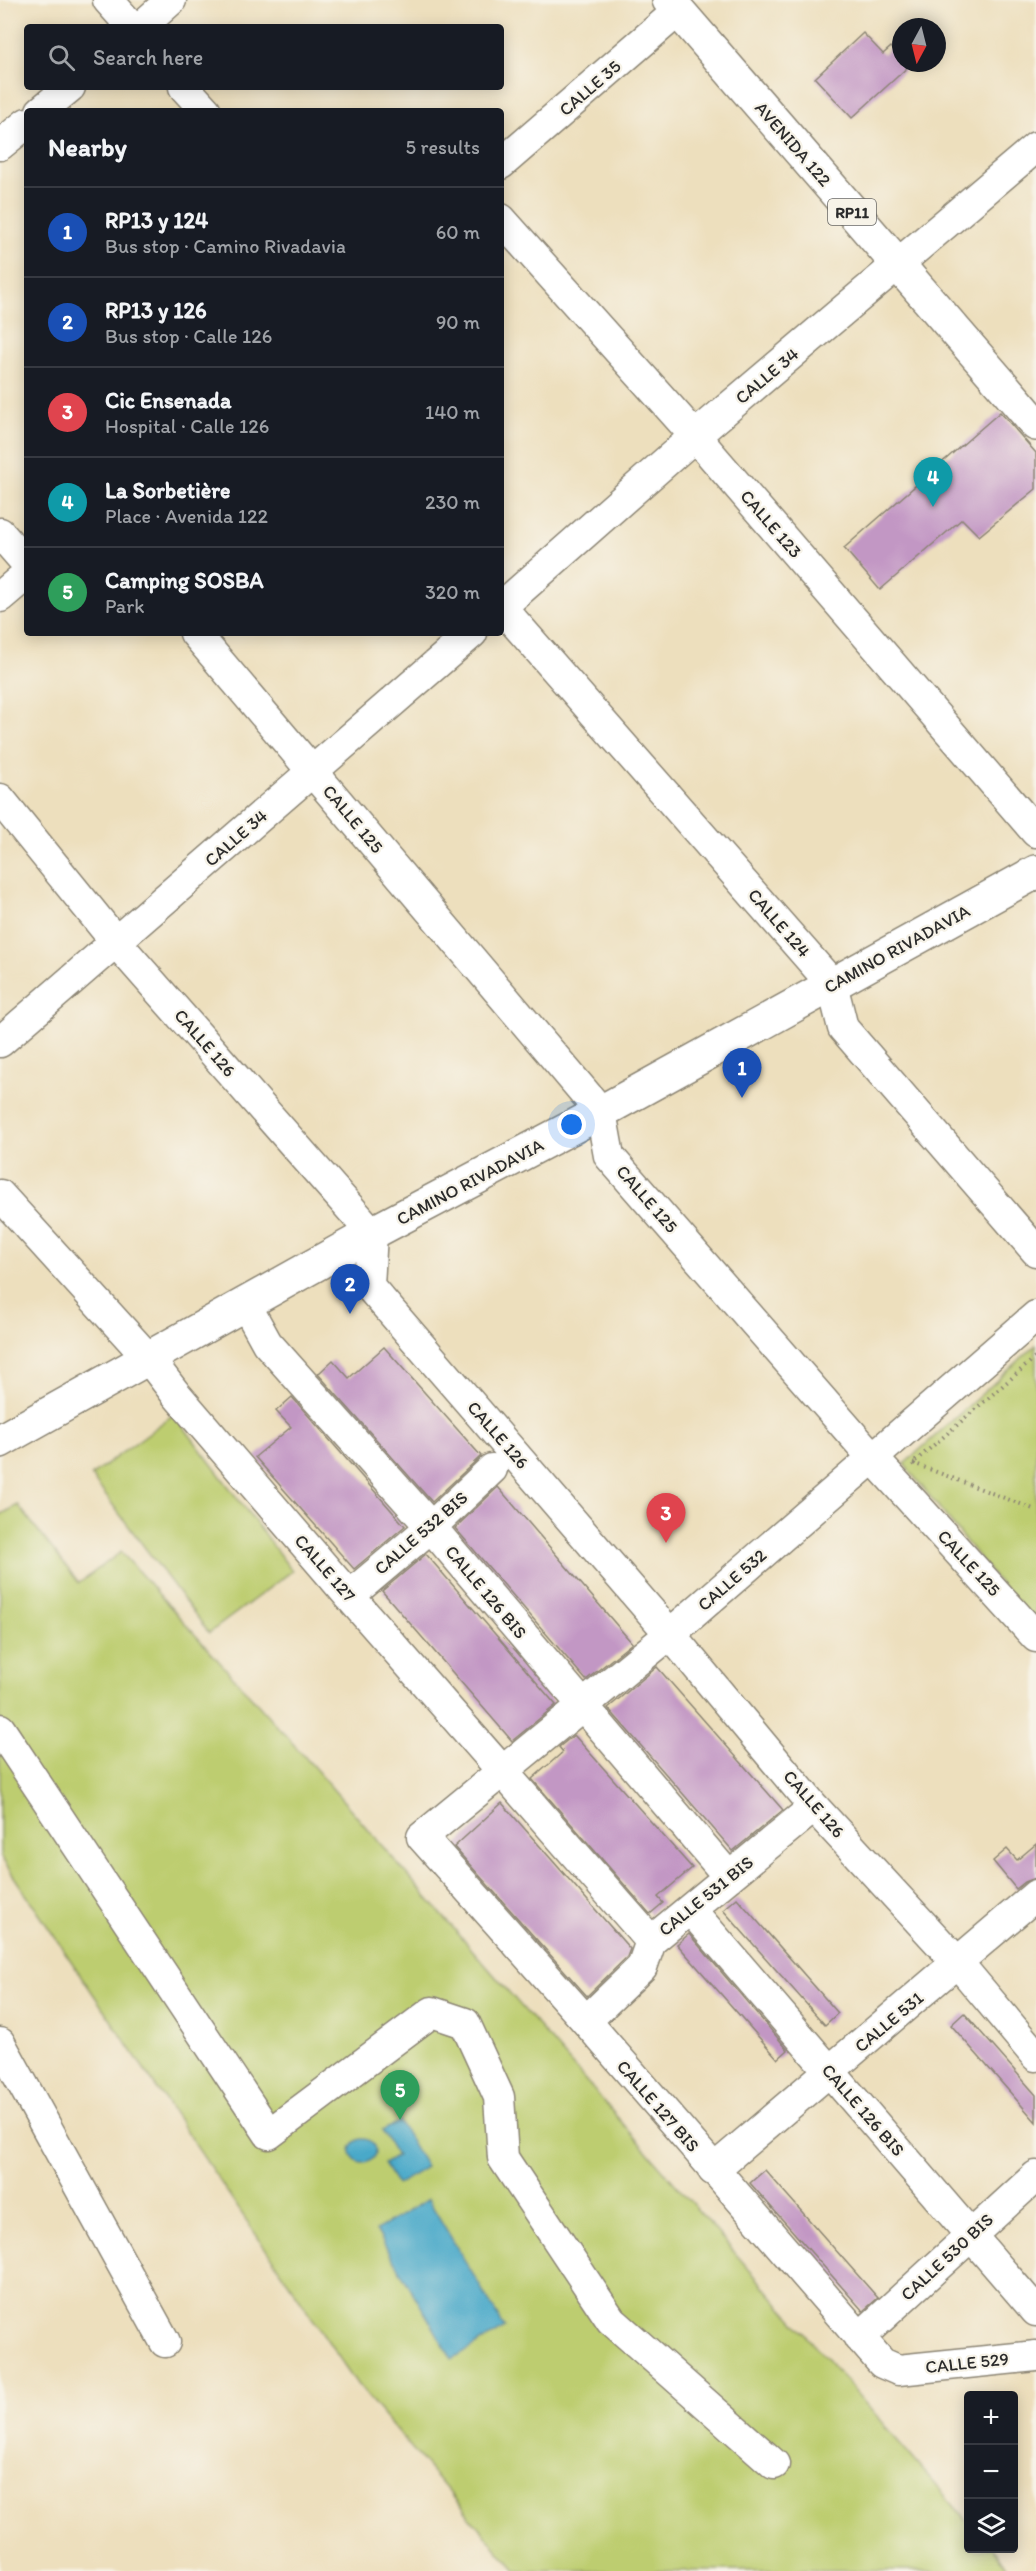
<!DOCTYPE html>
<html lang="en">
<head>
<meta charset="utf-8">
<style>
  body { margin:0; font-family:Itim,sans-serif; background:#20242c; color:#f1f3f6 }
  .controls { position:absolute; right:18px; bottom:18px; display:grid; overflow:hidden; border-radius:6px; box-shadow:0 3px 15px #0003 }
  .controls button { width:54px; height:54px; display:grid; place-items:center; padding:0; border:0; border-bottom:2px solid #363941; background:#171b24; color:#f1f3f6; font:30px sans-serif }
  .compass { position:absolute; left:892px; top:18px; width:54px; height:54px; border-radius:50%; background:#171b24; box-shadow:0 3px 15px #0003; rotate:187deg }
  .you { position:absolute; left:572px; top:1125px; width:21px; height:21px; margin:-15px; border:4px solid #fff; border-radius:50%; background:#1a73e8; box-shadow:0 0 0 9px #1a73e833 }
  .badge { display:grid; place-items:center; width:39px; height:39px; border-radius:50%; background:#db2777; color:#fff; font-size:20px; font-weight:700 }
  .pin { position:absolute; translate:-50% -50px; filter:drop-shadow(0 2px 3px #0008) }
  .pin::after { content:''; position:absolute; top:32px; width:21px; height:18px; background:inherit; clip-path:polygon(0 0,100% 0,50% 100%) }
  .list { margin:0; padding:0; list-style:none }
  h2 { display:flex; justify-content:space-between; align-items:center; height:78px; margin:0; padding:0 24px; font-size:26px }
  h2 small { font-size:20px; font-weight:400; color:#9ea1a6 }
  .list li { display:grid; grid-template-columns:39px 1fr auto; gap:18px; align-items:center; box-sizing:border-box; height:90px; padding:0 24px; border-top:2px solid #363941 }
  .list b { display:block; font-size:22px; white-space:nowrap }
  .list p { margin:0; font-size:20px; white-space:nowrap; color:#9ea1a6 }
  .list em { font-size:20px; font-style:normal; color:#9ea1a6 }
  .icon { flex:none; width:33px; height:33px; fill:none; stroke:currentColor; stroke-width:2; stroke-linecap:round; stroke-linejoin:round }
  .map { position:relative; flex:none; width:1036px; height:2571px; overflow:hidden }
  .search { position:absolute; background:#171b24; box-shadow:0 3px 15px #0003; left:24px; top:24px; width:480px; height:66px; display:flex; align-items:center; gap:15px; box-sizing:border-box; padding:0 21px; border-radius:6px; color:#9ea1a6; font-size:22px }
  .panel { position:absolute; background:#171b24; box-shadow:0 3px 15px #0003; left:24px; top:108px; width:480px; height:528px; border-radius:6px }
  .map>svg:first-child { display:block }
  .green { fill:#bdcd70; stroke:#747c4e; stroke-width:1.5 }
  .water { fill:#4aa9c9; stroke:#3a6a7a; stroke-width:1.5 }
  .building { fill:#c297c4 }
  .lines { fill:none; stroke-linecap:round; stroke-linejoin:round }
  .minor-casing { stroke:#8c8574; stroke-width:33 }
  .major-casing { stroke:#8c8574; stroke-width:36 }
  .highway-casing { stroke:#8c8574; stroke-width:36 }
  .path { stroke:#8c8574; stroke-width:4; stroke-dasharray:1.5 4.5; stroke-linecap:butt }
  .minor { stroke:#fff; stroke-width:30 }
  .major { stroke:#fff; stroke-width:33 }
  .highway { stroke:#fff; stroke-width:33 }
  .labels { text-anchor:middle; dominant-baseline:central; stroke-width:4.5; stroke-linejoin:round; paint-order:stroke }
  .shield { fill:#f7f3e8; stroke:#686764; stroke-width:1.5 }
  .shield-label { font-size:16px; font-weight:bold; fill:#2b2b2b }
  .street-label { font-size:18px; fill:#2b2b2b; stroke:#f7f3e8 }
</style>
</head>
<body>
<div class="map">
<svg width="1036" height="2571" viewBox="0 0 1036 2571">
  <rect width="100%" height="100%" fill="#f7f3e8"/>
  <filter id="ink" filterUnits="userSpaceOnUse"><feTurbulence type="fractalNoise" baseFrequency=".0167" numOctaves="2"/><feDisplacementMap in="SourceGraphic" scale="12" xChannelSelector="R" yChannelSelector="G"/><feConvolveMatrix kernelMatrix="1 2 1 2 8 2 1 2 1" color-interpolation-filters="sRGB"/></filter>
  <filter id="wash" filterUnits="userSpaceOnUse"><feTurbulence type="fractalNoise" baseFrequency=".008" numOctaves="4" result="noise"/><feDisplacementMap in="SourceGraphic" scale="24" xChannelSelector="R" yChannelSelector="G"/><feGaussianBlur stdDeviation="1.35" result="paint"/><feColorMatrix in="noise" values="0 0 0 0 0 0 0 0 0 0 0 0 0 0 0 0 0 1.4 0 .05"/><feComposite in="paint" operator="in"/></filter>
  <g filter="url(#wash)">
    <rect width="100%" height="100%" fill="#eddfbd"/>
    <path class="green" d="M1036 1345V1629L904 1464Z
      M174 1414 292 1571 209 1633 91 1476Z
      M18 1505 79 1583 121 1552 313 1766 968 2522V2548L992 2549 1011 2571H516L357 2384 0 1856V1515Z"/>
    <path class="water" d="M399 2121 426 2167 397 2185 384 2164 397 2156 382 2131Z
      M351 2151a12 12 0 1 1 24 0a12 12 0 1 1-24 0Z
      M428 2199 505 2328 452 2359 376 2230Z"/>
    <g id="blocks">
      <path class="building" d="M863 33 883 54 891 47 901 57V63H906L909 66 852 118 815 78Z
        M1000 412 1036 453V489L979 536 962 519 880 590 844 548Z
        M384 1347 481 1456 432 1502 318 1374 333 1360 349 1378Z
        M292 1397 405 1526 354 1569 255 1457 291 1427 276 1411Z
        M498 1487 632 1643 586 1680 455 1528Z
        M426 1554 556 1705 512 1741 382 1591Z
        M657 1667 783 1810 733 1851 608 1708Z
        M574 1735 692 1868 658 1897 663 1903 650 1914 532 1779 563 1752 559 1747Z
        M502 1803 630 1949 627 1957 587 1996 454 1847Z
        M1036 1844V1878L1025 1882 1016 1889 993 1861 1007 1849 1017 1860Z
        M737 1898 838 2013 825 2025 723 1910Z
        M689 1934 788 2050 778 2059 677 1944Z
        M964 2013 1036 2095V2122L951 2025Z
        M765 2170 878 2298 863 2311 750 2183Z"/>
    </g>
  </g>
  <g filter="url(#ink)">
    <use href="#blocks" fill-opacity="0" stroke="#8c8574" stroke-width="1.5"/>
    <g class="lines">
      <g class="minor-casing">
        <path id="minor" d="M108 0 132 27
          M141 27 171 0
          M184 87 206 111
          M41 111 70 87
          M0 145 27 123
          M1036 147 695 436 501 607 832 984 843 1028 1036 1251
          M501 164 678 11
          M501 219 695 436 1036 832
          M0 533 27 564
          M0 597 27 574
          M195 633 601 1112 609 1156 872 1457 1036 1637
          M0 799 116 942 372 1233 369 1286 670 1634 814 1807 958 1963 1036 2056
          M0 1042 472 633
          M0 1195 149 1359 175 1393 349 1596 651 1941
          M246 1305 267 1343 431 1527 729 1877
          M1036 1316 670 1634 422 1837 586 2021 882 2363 898 2370 1036 2356
          M349 1596 431 1527 492 1469
          M0 1729 269 2134 432 2012 465 2023 499 2097 503 2158 611 2320 774 2464
          M690 1909 1036 2311
          M586 2021 642 1967 651 1941 814 1807
          M0 2043 165 2342
          M713 2170 1036 1895
          M859 2338 1036 2176"/>
      </g>
      <g class="major-casing">
        <path id="major" d="M0 1441 372 1233 601 1112 1036 872"/>
      </g>
      <g class="highway-casing">
        <path id="highway" d="M669 0 1036 424"/>
      </g>
      <path class="path" d="M913 1463 1036 1510
        M915 1465 913 1463 1036 1357"/>
      <use href="#minor" class="minor"/>
      <use href="#major" class="major"/>
      <use href="#highway" class="highway"/>
    </g>
  </g>
  <g class="labels">
    <rect class="shield" x="828" y="199" width="48" height="26" rx="4.5"/>
    <g class="shield-label">
      <text x="852" y="212">RP11</text>
    </g>
    <g class="street-label">
      <text transform="translate(590 88) rotate(-41)">CALLE 35</text>
      <text transform="translate(793 144) rotate(49)">AVENIDA 122</text>
      <text transform="translate(767 376) rotate(-40)">CALLE 34</text>
      <text transform="translate(771 524) rotate(49)">CALLE 123</text>
      <text transform="translate(353 819) rotate(50)">CALLE 125</text>
      <text transform="translate(236 838) rotate(-41)">CALLE 34</text>
      <text transform="translate(779 923) rotate(49)">CALLE 124</text>
      <text transform="translate(897 949) rotate(-29)">CAMINO RIVADAVIA</text>
      <text transform="translate(205 1043) rotate(49)">CALLE 126</text>
      <text transform="translate(470 1182) rotate(-28)">CAMINO RIVADAVIA</text>
      <text transform="translate(647 1199) rotate(49)">CALLE 125</text>
      <text transform="translate(498 1435) rotate(49)">CALLE 126</text>
      <text transform="translate(421 1533) rotate(-41)">CALLE 532 BIS</text>
      <text transform="translate(969 1563) rotate(47)">CALLE 125</text>
      <text transform="translate(325 1568) rotate(49)">CALLE 127</text>
      <text transform="translate(732 1580) rotate(-41)">CALLE 532</text>
      <text transform="translate(486 1592) rotate(50)">CALLE 126 BIS</text>
      <text transform="translate(814 1804) rotate(49)">CALLE 126</text>
      <text transform="translate(706 1896) rotate(-39)">CALLE 531 BIS</text>
      <text transform="translate(889 2022) rotate(-40)">CALLE 531</text>
      <text transform="translate(658 2106) rotate(49)">CALLE 127 BIS</text>
      <text transform="translate(863 2110) rotate(49)">CALLE 126 BIS</text>
      <text transform="translate(947 2257) rotate(-43)">CALLE 530 BIS</text>
      <text transform="translate(967 2363) rotate(-6)">CALLE 529</text>
    </g>
  </g>
</svg>
<div class="controls">
<button>+</button>
<button>−</button>
<button><svg class="icon" aria-label="layers" viewBox="0 0 24 24"><path d="M12 4l9 5-9 5-9-5zM3 14l9 5 9-5"/></svg></button>
</div>
<svg class="compass" viewBox="-18 -18 36 36"><path d="M0-13l5 13h-10z" fill="#e53935"/><path d="M0 13l5-13h-10z" fill="#9ea1a6"/></svg>
<div class="you"></div>
<div class="pin badge" style="left:742px;top:1098px;background:#1a4fb4">1</div>
<div class="pin badge" style="left:350px;top:1314px;background:#1a4fb4">2</div>
<div class="pin badge" style="left:666px;top:1543px;background:#e0444e">3</div>
<div class="pin badge" style="left:933px;top:507px;background:#0f9aa8">4</div>
<div class="pin badge" style="left:400px;top:2120px;background:#2e9e5b">5</div>
<div class="search"><svg class="icon" aria-label="search" viewBox="0 0 24 24"><circle cx="10" cy="10" r="6"/><path d="M15 15l6 6"/></svg>Search here</div>
<section class="panel">
<h2>Nearby<small>5 results</small></h2>
<ul class="list">
<li><span class="badge" style="background:#1a4fb4">1</span><div><b>RP13 y 124</b><p>Bus stop · Camino Rivadavia</p></div><em>60 m</em></li>
<li><span class="badge" style="background:#1a4fb4">2</span><div><b>RP13 y 126</b><p>Bus stop · Calle 126</p></div><em>90 m</em></li>
<li><span class="badge" style="background:#e0444e">3</span><div><b>Cic Ensenada</b><p>Hospital · Calle 126</p></div><em>140 m</em></li>
<li><span class="badge" style="background:#0f9aa8">4</span><div><b>La Sorbetière</b><p>Place · Avenida 122</p></div><em>230 m</em></li>
<li><span class="badge" style="background:#2e9e5b">5</span><div><b>Camping SOSBA</b><p>Park</p></div><em>320 m</em></li>
</ul>
</section>
</div>
</body>
</html>
